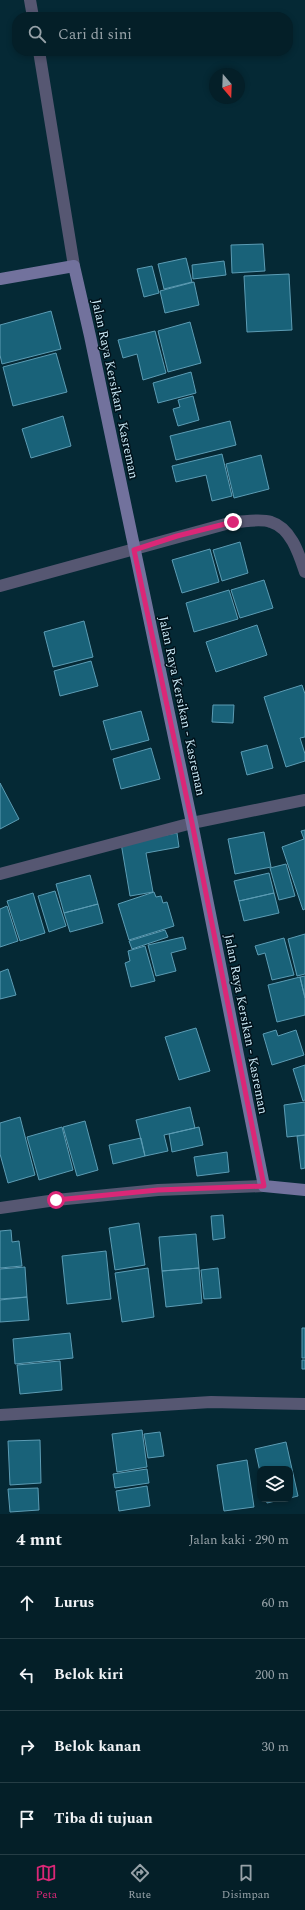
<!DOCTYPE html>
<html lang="id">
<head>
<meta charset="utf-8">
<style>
  body { margin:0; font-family:Spectral,serif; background:#0d2730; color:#f1f3f6 }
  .controls { position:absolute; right:12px; bottom:12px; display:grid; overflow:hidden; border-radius:8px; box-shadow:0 2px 6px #0003 }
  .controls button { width:36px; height:36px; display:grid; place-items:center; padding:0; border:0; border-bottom:1px solid #253d45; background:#041f28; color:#f1f3f6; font:20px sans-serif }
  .compass { position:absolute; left:209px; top:68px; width:36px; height:36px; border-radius:50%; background:#041f28; box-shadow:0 2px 6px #0003; rotate:161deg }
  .stop { position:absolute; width:12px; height:12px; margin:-9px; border:3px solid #db2777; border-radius:50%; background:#fff }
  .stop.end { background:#db2777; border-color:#fff; box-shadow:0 1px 4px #0008 }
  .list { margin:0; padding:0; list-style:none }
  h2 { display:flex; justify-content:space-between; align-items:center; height:52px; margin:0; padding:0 16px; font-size:17px }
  h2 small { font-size:13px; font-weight:400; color:#97a2a8 }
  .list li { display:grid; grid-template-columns:26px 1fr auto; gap:12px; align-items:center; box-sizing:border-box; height:72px; padding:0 16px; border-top:1px solid #253d45 }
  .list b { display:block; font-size:15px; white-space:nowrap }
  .list em { font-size:13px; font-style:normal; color:#97a2a8 }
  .icon { flex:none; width:22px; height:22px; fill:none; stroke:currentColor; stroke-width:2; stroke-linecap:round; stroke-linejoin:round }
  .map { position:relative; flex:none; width:305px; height:1514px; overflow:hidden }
  .search { position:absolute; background:#041f28; box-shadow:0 2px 6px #0003; left:12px; right:12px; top:12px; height:44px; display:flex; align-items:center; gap:10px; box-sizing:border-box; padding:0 14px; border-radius:16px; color:#97a2a8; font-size:15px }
  .sheet { height:340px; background:#041f28 }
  nav { display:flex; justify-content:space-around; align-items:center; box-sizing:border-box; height:56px; border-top:1px solid #253d45; background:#041f28; font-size:11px; color:#97a2a8 }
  nav a { display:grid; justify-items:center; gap:2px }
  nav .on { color:#db2777 }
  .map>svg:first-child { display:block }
  .building { fill:#196279; stroke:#5c9cb4 }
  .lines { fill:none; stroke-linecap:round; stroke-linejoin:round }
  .street { stroke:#565772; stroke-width:12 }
  .secondary { stroke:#72729d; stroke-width:12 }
  .route { stroke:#db2777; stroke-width:5 }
  .labels { text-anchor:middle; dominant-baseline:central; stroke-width:3; stroke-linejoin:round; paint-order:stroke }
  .street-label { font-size:13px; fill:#c7e7f4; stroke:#00111a }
</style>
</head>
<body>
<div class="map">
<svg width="305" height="1514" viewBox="0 0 305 1514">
  <rect width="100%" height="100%" fill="#052935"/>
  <path class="building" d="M263 244 265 271 232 273 231 245Z
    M186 258 192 282 164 289 158 264Z
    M224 261 226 275 193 279 192 265Z
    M152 266 159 293 144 297 137 269Z
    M289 274 292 330 247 332 244 276Z
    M194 282 199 305 165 313 160 291Z
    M51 311 61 349 2 364 0 355V325Z
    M190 322 201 363 168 372 158 331Z
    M155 331 166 373 143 380 137 354 123 358 118 340Z
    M56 353 67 392 13 406 3 367Z
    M191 372 196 393 158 403 153 383Z
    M193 396 199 420 178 426 173 409 180 407 178 400Z
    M63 416 71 446 31 458 22 429Z
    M230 421 236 445 176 460 170 436Z
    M222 454 232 496 212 501 206 475 176 482 172 466Z
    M261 455 269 489 234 498 226 464Z
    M240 542 248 573 222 581 213 550Z
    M210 549 219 582 182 593 172 560Z
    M264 580 273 608 240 618 231 590Z
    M229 590 238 619 194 632 186 603Z
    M84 621 93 657 53 667 44 632Z
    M257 625 267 655 216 672 206 642Z
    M91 661 98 686 60 696 54 671Z
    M302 685 305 694V737L300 738 305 754V761L286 767 264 697Z
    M213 705H234L233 723 212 722Z
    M141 711 149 740 111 750 103 721Z
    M267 745 273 768 247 775 241 752Z
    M151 748 160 779 121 789 113 759Z
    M0 783 19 819 0 829Z
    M305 830V909L303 910 282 847 304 839 301 831Z
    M264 832 271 867 235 874 228 839Z
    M177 833 179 847 146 853 153 892 130 896 121 843Z
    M286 864 295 896 279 900 270 868Z
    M269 873 274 893 239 901 234 881Z
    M90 875 98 904 64 913 56 884Z
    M55 891 66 926 49 932 38 896Z
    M154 892 156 897 161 896 163 903 167 902 174 926 129 940 118 904Z
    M33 893 45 933 20 941 7 901Z
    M274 893 279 913 244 921 239 901Z
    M98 904 103 923 70 932 64 913Z
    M7 906 18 941 0 947V909Z
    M165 930 168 937 132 949 129 941Z
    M305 934V974L297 976 288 939Z
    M183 937 186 949 171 953 176 971 156 976 148 945Z
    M284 938 294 975 272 980 265 953 258 955 255 946Z
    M145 946 155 981 131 987 125 963 130 961 128 951Z
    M8 969 16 995 0 999V972Z
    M305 976V998L300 977Z
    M300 977 305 998V1015L277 1022 268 985Z
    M196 1028 210 1071 179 1080 165 1037Z
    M276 1030 278 1036 296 1030 304 1055 272 1065 263 1034Z
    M305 1065V1100L303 1101 293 1069Z
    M305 1102V1135L287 1137 284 1105Z
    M190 1107 195 1128 164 1135 168 1151 145 1156 136 1120Z
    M20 1117 35 1175 8 1183 0 1154V1123Z
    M85 1121 98 1170 77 1176 63 1127Z
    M62 1127 73 1170 39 1180 27 1137Z
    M199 1127 203 1145 172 1152 169 1134Z
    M305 1135V1168L301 1169 297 1136Z
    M141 1138 145 1156 113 1164 109 1145Z
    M227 1152 229 1172 197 1176 194 1157Z
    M223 1215 225 1238 213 1240 211 1216Z
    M139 1223 145 1265 115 1270 109 1228Z
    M11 1230 12 1242 19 1241 22 1266 0 1268V1231Z
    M196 1234 199 1268 162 1271 159 1237Z
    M106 1251 111 1299 67 1304 62 1256Z
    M25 1267 27 1297 0 1299V1269Z
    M148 1268 154 1317 122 1322 115 1273Z
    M199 1268 202 1303 166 1307 162 1271Z
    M218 1268 221 1298 204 1299 201 1270Z
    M27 1297 29 1320 0 1322V1300Z
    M302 1328H305V1358H302Z
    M70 1333 73 1358 15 1364 13 1339Z
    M302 1360H305V1369H302Z
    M60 1361 62 1390 20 1394 17 1365Z
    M142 1430 147 1467 117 1472 112 1434Z
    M160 1432 164 1456 148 1458 144 1434Z
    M40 1440 41 1483 10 1485 8 1441Z
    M286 1442 298 1496 290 1498V1469H260V1472L255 1449Z
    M247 1460 254 1507 224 1511 217 1465Z
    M147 1469 149 1483 115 1488 113 1474Z
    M147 1486 150 1506 119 1511 116 1491Z
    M38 1488 39 1510 10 1512 8 1489Z
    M266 1499H284L267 1503Z"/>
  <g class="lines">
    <path class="street" d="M30 0 33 17
      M39 51 74 266
      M0 586 233 522C244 522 260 518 271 522 291 528 299 554 305 572
      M0 874 192 823 305 800
      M0 1208 56 1200 158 1190 264 1186
      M0 1415 211 1402 305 1404"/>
    <path class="secondary" d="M0 279 74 266 90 336 192 823 264 1186 305 1190"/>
  </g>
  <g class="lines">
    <path class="route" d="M56 1200 158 1190 264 1186 192 823 134 550 177 536 233 522"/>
  </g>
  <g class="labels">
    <g class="street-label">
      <text transform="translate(115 389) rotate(78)">Jalan Raya Kersikan - Kasreman</text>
      <text transform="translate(182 706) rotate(78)">Jalan Raya Kersikan - Kasreman</text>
      <text transform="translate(246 1024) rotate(79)">Jalan Raya Kersikan - Kasreman</text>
    </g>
  </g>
</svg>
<div class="controls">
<button><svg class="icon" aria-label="layers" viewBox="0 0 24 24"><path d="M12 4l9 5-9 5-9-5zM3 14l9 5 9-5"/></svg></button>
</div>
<svg class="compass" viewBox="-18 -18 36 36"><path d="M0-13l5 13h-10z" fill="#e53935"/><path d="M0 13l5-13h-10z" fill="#97a2a8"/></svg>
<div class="stop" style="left:56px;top:1200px"></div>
<div class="stop end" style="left:233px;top:522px"></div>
<div class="search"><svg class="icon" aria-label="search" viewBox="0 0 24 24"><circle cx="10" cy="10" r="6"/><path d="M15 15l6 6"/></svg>Cari di sini</div>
</div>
<section class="sheet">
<h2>4 mnt<small>Jalan kaki · 290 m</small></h2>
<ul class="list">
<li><svg class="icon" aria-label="ahead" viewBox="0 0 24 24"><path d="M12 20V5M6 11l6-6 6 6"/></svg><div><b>Lurus</b></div><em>60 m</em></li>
<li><svg class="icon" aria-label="left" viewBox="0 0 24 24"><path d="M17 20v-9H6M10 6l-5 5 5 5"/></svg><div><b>Belok kiri</b></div><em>200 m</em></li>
<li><svg class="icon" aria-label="right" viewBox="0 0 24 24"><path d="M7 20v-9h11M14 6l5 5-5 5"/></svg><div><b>Belok kanan</b></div><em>30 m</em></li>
<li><svg class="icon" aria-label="arrive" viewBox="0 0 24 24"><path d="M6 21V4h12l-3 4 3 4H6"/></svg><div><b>Tiba di tujuan</b></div></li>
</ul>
</section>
<nav>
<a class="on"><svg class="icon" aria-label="map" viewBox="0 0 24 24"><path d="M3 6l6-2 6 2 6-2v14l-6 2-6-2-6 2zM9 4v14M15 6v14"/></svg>Peta</a>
<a><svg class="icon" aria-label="directions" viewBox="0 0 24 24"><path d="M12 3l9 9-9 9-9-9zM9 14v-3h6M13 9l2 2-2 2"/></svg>Rute</a>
<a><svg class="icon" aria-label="saved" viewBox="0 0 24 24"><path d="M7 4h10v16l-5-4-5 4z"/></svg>Disimpan</a>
</nav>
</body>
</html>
